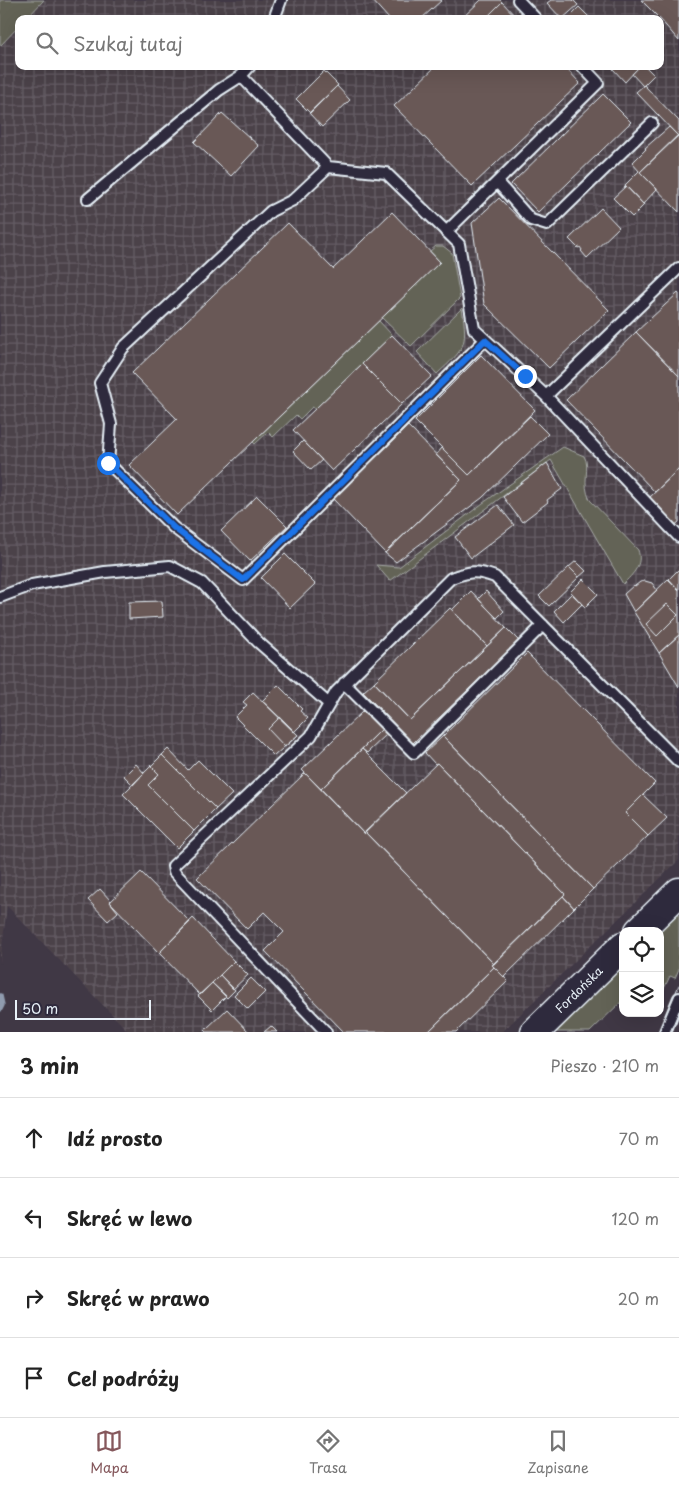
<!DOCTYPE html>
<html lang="pl">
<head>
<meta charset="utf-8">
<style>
  body { margin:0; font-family:"Playpen Sans",sans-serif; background:#f6f6f6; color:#222 }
  .controls { position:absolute; right:15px; bottom:15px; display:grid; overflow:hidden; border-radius:10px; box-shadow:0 5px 20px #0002 }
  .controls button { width:45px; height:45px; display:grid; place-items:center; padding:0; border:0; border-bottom:1px solid #e0e0e0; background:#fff; color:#222; font:25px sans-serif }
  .scale { position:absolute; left:15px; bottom:12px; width:136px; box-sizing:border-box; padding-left:5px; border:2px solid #e8f1f8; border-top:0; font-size:14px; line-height:18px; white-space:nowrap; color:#e8f1f8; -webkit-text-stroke:4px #2f2a3d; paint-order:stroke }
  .stop { position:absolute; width:15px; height:15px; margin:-11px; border:4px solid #1a73e8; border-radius:50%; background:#fff }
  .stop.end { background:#1a73e8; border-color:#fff; box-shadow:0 1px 5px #0008 }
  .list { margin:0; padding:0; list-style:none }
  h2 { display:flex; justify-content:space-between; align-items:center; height:65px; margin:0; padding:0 20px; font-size:21px }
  h2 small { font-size:16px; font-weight:400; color:#767676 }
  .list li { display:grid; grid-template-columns:32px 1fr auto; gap:15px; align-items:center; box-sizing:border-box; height:80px; padding:0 20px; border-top:1px solid #e0e0e0 }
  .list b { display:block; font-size:19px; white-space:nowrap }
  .list em { font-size:16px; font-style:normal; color:#767676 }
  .icon { flex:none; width:28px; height:28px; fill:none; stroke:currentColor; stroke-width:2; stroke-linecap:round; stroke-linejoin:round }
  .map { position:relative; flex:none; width:679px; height:1032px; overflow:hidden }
  .search { position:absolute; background:#fff; box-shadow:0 5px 20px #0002; left:15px; right:15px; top:15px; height:55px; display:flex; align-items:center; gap:12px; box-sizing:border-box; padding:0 18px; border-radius:10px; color:#767676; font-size:19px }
  .sheet { height:385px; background:#fff }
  nav { display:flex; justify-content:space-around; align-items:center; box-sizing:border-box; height:70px; border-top:1px solid #e0e0e0; background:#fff; font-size:14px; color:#767676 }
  nav a { display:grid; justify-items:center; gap:2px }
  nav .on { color:#85585c }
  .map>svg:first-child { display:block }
  .industrial { fill:url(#industrial-grid) }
  .grass { fill:#646456; stroke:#a6aaa7 }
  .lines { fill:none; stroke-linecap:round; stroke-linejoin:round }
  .stream { stroke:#8f9bae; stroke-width:5.5 }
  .building { fill:#695957; stroke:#e8f1f8 }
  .service-casing { stroke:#e8f1f8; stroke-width:14 }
  .secondary-casing { stroke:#e8f1f8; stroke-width:31 }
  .service { stroke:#2f2a3d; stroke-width:10 }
  .secondary { stroke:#2f2a3d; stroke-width:28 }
  .tram { stroke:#e8f1f8; stroke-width:1 }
  .route { stroke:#1a73e8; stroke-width:6 }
  .labels { text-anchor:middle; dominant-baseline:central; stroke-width:4.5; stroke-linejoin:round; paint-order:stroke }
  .street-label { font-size:12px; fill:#e8f1f8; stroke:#2f2a3d }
</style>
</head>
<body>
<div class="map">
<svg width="679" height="1032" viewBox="0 0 679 1032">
  <defs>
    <pattern id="industrial-grid" width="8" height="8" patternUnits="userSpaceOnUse" patternTransform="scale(1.25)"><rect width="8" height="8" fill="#4c424a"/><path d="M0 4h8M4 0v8" fill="none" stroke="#665e65"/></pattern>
  </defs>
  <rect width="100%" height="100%" fill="#403845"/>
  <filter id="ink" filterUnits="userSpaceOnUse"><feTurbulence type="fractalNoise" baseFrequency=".02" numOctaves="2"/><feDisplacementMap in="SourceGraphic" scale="10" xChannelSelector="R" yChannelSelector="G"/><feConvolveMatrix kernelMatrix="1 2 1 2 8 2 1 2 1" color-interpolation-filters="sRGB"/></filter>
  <g filter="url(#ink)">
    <path class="industrial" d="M44 0H679V860L502 1032H129L7 906 0 963V46L19 26V66H660V19H26Z"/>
    <path class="grass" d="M0 0H44L26 19H19V26L0 46Z
      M436 246H443L452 253 460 298 411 346 382 318 440 262 430 251Z
      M462 308C468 347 465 348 437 374L417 352Z
      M379 321 392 335 315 409 312 407 300 419 296 415 273 437 268 432 255 444 253 442Z
      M563 447 584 456C591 467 581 483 590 500L638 550C643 565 633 574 623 584L551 460 390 581 376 565 399 567 483 503Z
      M679 906V969L675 978 670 976 660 997V931H653Z
      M623 960V1000L590 1032H554Z"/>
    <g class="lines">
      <path class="stream" d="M0 996 2 1005 0 1009"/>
    </g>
    <path class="building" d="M372 0H442L421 19H389Z
      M481 0H500L502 2 485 19H461Z
      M551 0H573L578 5 562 19 547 3Z
      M641 0H679V41L660 19Z
      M502 2 518 19H485Z
      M579 7 591 19H567Z
      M436 66H564L580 83 472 186 394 106Z
      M616 66H636L638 68 625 82 613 69Z
      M640 66H645L654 75 643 86 632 74Z
      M324 71 338 85 310 113 296 99Z
      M644 85 679 121V134L678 136 636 92Z
      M337 86 350 100 322 127 309 113Z
      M603 94 631 122 538 212 511 184Z
      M222 113 259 146 231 176 194 142Z
      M669 127 678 136 640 172 657 189 643 204 625 185 639 171 632 163 646 149 645 148Z
      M679 134V212L640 172Z
      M626 186 644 205 632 217 613 198Z
      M499 198 609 310 549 368 484 304 472 223Z
      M601 208 619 227 587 258 581 251 582 250 580 247 578 248 569 239Z
      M392 212 440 262 177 515 129 465 177 419 132 373 288 223 333 269Z
      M678 293 679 294V376L636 332Z
      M636 332 679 376V469L655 492 566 400Z
      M392 335 432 376 402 404 362 364Z
      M481 355 535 410 469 475 415 421Z
      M362 364 402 404 332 471 293 430Z
      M530 416 548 434 482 498 396 562 385 553 461 480 436 455 442 448 469 475Z
      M408 426 461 480 385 553 333 499Z
      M303 441 322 460 311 470 293 451Z
      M547 463 562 489 547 500 548 502 522 522 503 497Z
      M679 469V522L674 526 648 499Z
      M257 496 287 526 250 561 221 531Z
      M498 505 514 525 471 558 455 537Z
      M285 554 315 584 290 608 261 578Z
      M576 561 586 571 579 577 569 567Z
      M569 567 579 577 549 606 539 596Z
      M679 569V590L669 579Z
      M583 579 598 594 585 607 570 592Z
      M668 579 679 590V635L659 653 634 612Z
      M645 581 652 583 657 590 634 612 624 594 634 585 635 586 640 582Z
      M471 591 506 628 487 646 452 610Z
      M486 591 504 611 497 618 478 599Z
      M572 593 582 604 564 622 554 611Z
      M162 601 163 617 129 619V602Z
      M667 604 678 615 657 636 646 624Z
      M450 608 487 646 410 720 374 682Z
      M506 628 519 641 413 743 363 692 374 682 410 720Z
      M679 635V687L659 653Z
      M527 653 655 783 625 813 648 836 593 889 443 736Z
      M278 685 302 709 300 711 308 718 294 732 262 701Z
      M253 692 298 735 274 756 235 717 247 705 243 702Z
      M364 710 382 729 321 789 302 770Z
      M280 717 298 735 285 747 268 729Z
      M382 729 387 734 367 753 362 749Z
      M443 736 593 889 574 908 563 896 565 894 437 763 435 764 425 753Z
      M168 749 188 770 198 760 232 794 216 809 162 755Z
      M362 749 406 793 364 834 321 789Z
      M162 755 216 809 194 831 148 785 159 774 151 766Z
      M437 763 565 894 494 964 365 832Z
      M136 764 144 773 133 785 124 776Z
      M151 766 159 774 148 785 194 831 177 848 123 794Z
      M305 773 364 834 365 832 494 964 492 965 494 967 428 1032H344L265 951 284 932 264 912 247 929 197 878Z
      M643 795 667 818 648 836 625 813Z
      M141 872 190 922 159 953 110 902Z
      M100 889 111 901 110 902 118 912 108 921 88 900Z
      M563 896 574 908 504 977 492 965Z
      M193 918 234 961 200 995 159 953Z
      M234 961 248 975 233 989 220 975Z
      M494 967 508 981 456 1032H428Z
      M220 975 235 990 227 998 212 983Z
      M251 978 265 992 248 1009 234 995Z
      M212 983 226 996 212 1010 198 996Z
      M227 1009 249 1032H207L205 1030Z
      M271 1026 277 1032H264Z"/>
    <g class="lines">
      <g class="service-casing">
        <path id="service" d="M518 0 536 19
          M274 19 281 0
          M250 66 241 76 328 167 386 173 459 244 474 329 546 396 679 537
          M328 167 293 200 271 211 123 348 100 383 111 424 108 463 174 528 243 580 485 340
          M497 182 531 220 547 225 652 123
          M88 199 219 90 241 76
          M446 232 598 83 582 66
          M546 396 679 268
          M0 597 32 585 105 572 170 566 202 583 258 642 329 704
          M344 683 414 753 543 625
          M326 1032 174 872 173 866 311 736 336 692 451 578C470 571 476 570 495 577L679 762
          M665 1032 679 998"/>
      </g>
      <g class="secondary-casing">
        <g id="secondary">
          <path d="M639 931 679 892"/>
          <path id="s1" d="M535 1032 623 946"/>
        </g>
      </g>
      <use href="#service" class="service"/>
      <use href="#secondary" class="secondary"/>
      <path class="tram" d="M659 1032 679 985
        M670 1032 679 1011"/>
    </g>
  </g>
  <g class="lines" filter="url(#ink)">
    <path class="route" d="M108 463 174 528 243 580 485 340 525 376"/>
  </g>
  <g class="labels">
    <g class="street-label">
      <text stroke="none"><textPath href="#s1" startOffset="61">Fordońska</textPath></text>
    </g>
  </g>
</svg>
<div class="controls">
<button><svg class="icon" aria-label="locate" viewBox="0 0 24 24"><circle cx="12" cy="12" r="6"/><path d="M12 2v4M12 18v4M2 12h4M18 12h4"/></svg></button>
<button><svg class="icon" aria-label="layers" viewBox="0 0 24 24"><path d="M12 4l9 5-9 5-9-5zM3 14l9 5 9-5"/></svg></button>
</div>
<div class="scale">50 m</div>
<div class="stop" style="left:108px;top:463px"></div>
<div class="stop end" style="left:525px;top:376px"></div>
<div class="search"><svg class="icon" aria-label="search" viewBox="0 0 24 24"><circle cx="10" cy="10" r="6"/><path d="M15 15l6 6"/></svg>Szukaj tutaj</div>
</div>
<section class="sheet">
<h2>3 min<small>Pieszo · 210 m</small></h2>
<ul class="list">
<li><svg class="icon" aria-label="ahead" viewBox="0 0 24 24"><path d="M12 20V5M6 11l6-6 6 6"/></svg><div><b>Idź prosto</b></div><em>70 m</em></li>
<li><svg class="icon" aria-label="left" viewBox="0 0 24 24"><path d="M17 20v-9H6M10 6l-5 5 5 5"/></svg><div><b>Skręć w lewo</b></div><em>120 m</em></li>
<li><svg class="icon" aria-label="right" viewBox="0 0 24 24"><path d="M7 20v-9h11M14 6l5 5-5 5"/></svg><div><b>Skręć w prawo</b></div><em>20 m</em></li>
<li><svg class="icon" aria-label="arrive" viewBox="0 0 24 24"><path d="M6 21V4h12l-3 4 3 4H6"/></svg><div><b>Cel podróży</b></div></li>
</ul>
</section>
<nav>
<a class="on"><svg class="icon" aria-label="map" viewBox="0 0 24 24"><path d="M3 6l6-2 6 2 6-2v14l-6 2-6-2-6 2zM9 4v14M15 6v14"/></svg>Mapa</a>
<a><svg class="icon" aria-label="directions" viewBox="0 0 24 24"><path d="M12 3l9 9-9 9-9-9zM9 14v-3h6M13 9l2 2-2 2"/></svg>Trasa</a>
<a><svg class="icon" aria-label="saved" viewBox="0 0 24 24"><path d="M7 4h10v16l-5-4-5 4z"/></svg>Zapisane</a>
</nav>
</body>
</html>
